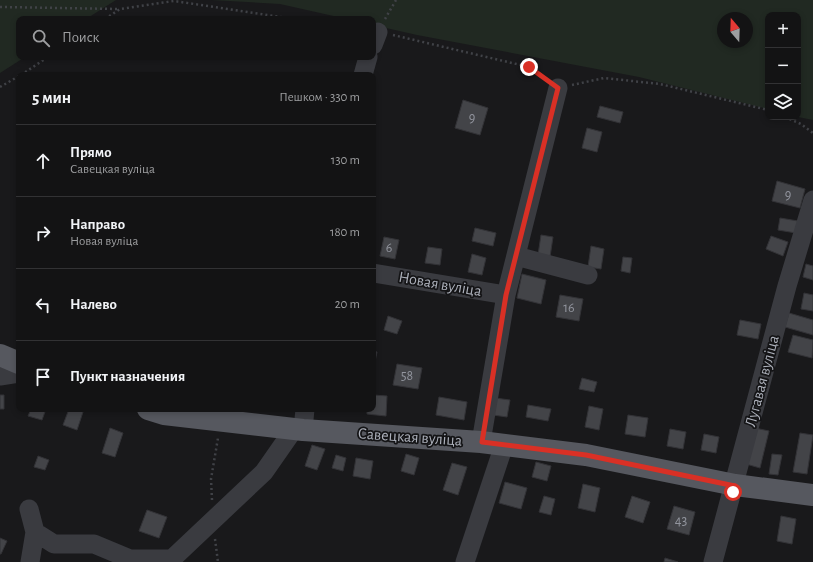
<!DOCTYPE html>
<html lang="ru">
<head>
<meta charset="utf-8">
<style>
  body { margin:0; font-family:"Alegreya Sans",sans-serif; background:#1c1c1d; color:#f1f3f6 }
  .controls { position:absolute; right:12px; top:12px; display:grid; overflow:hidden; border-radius:8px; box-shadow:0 2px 6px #0003 }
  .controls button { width:36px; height:36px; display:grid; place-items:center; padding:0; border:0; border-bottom:1px solid #323234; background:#131314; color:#f1f3f6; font:20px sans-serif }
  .compass { position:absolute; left:717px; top:12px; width:36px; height:36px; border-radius:50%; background:#131314; box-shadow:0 2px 6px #0003; rotate:341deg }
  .stop { position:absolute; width:12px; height:12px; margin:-9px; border:3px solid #d93025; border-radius:50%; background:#fff }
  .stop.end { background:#d93025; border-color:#fff; box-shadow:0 1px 4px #0008 }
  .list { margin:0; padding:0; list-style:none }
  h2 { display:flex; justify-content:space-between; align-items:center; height:52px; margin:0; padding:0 16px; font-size:17px }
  h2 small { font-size:13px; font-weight:400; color:#9d9ea0 }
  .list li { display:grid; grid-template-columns:26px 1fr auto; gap:12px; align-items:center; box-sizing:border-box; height:72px; padding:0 16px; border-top:1px solid #323234 }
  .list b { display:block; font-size:15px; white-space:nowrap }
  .list p { margin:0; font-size:13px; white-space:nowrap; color:#9d9ea0 }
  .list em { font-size:13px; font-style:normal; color:#9d9ea0 }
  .icon { flex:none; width:22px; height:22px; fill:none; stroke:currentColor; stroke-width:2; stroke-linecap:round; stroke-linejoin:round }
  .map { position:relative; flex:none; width:813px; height:562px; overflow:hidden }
  .search { position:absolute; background:#131314; box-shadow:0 2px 6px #0003; left:16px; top:16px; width:360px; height:44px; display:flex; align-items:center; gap:10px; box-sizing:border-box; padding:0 14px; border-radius:8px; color:#9d9ea0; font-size:15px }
  .panel { position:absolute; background:#131314; box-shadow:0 2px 6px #0003; left:16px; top:72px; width:360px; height:340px; border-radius:8px }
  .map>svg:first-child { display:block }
  .green { fill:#212922; fill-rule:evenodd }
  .building { fill:#434448; stroke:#333337 }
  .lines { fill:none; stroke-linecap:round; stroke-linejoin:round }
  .path { stroke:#404247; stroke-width:2.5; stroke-dasharray:2 3; stroke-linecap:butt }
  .minor { stroke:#3a3b40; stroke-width:19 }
  .major { stroke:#56585f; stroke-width:22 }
  .route { stroke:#d93025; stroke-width:5 }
  .labels { text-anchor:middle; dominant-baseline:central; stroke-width:3.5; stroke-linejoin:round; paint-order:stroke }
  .number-label { font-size:14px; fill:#92959e }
  .street-label { font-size:16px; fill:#acb0ba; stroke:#141416 }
</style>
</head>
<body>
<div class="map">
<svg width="813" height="562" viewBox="0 0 813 562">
  <rect width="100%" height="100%" fill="#19191b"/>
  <path class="green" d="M0 0H116L86 19H19V57H25L0 73Z
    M211 0H813V120L798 117V15H768V109L639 77 417 35 373 25V19H347L280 4ZM723 18H747V42H723Z"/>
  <path class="building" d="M463 100 488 108 480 135 455 128Z
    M600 106 623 112 620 123 597 117Z
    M587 128 602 132 597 152 582 148Z
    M777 181 805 189 800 208 772 201Z
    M780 218 798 221 796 233 778 230Z
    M475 228 496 233 493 246 472 241Z
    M541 235 553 237 550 257 538 255Z
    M771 236 788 242 783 256 766 249Z
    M384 237 399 240 395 259 380 256Z
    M591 246 604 249 601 269 588 267Z
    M428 247 442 249 440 265 425 263Z
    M472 254 486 258 482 275 468 272Z
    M623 257 632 258 630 273 621 271Z
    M806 264 813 266V280L803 277Z
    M522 274 546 280 541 304 517 298Z
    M804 293 813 295V311L801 309Z
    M560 295 583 299 579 321 556 317Z
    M789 313 813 320V335L785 327Z
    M388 316 402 321 397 334 384 330Z
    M740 320 761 324 758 339 737 335Z
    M793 335 813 340 812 358 788 352Z
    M373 351 377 352 373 371Z
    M397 364 422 368 418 389 393 385Z
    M582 378 597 382 594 392 579 389Z
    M0 395H4V409H0Z
    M373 395 387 396 386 416 367 414V409H373Z
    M439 397 467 402 464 420 436 415Z
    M495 398 510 400 507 417 493 415Z
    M528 405 551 409 548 421 526 417Z
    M589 406 603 409 599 430 585 427Z
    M31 409H46L42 420 28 416Z
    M69 409H84L77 430 63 425Z
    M628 415 648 418 645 437 625 434Z
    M110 428 123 433 115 457 102 453Z
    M755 428 769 431 760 468 746 464Z
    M670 429 686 432 683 449 667 446Z
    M800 433 813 435 807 474 793 472Z
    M704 434 719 437 716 453 701 450Z
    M312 445 325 449 317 470 305 466Z
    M406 454 419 458 414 475 401 471Z
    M772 454 782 455 778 475 769 474Z
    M336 455 346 458 343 471 332 468Z
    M38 456 49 460 45 470 34 467Z
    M356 458 373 461 370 479 353 476Z
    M536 462 551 466 547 481 532 477Z
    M452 463 467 467 458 495 443 490Z
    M505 482 527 488 521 509 499 503Z
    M583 484 600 488 595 512 578 508Z
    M544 496 555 499 551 515 539 512Z
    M632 496 650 502 643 523 625 517Z
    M674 506 695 512 689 535 667 529Z
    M147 510 167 517 159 538 139 531Z
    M781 516 796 519 792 544 777 541Z
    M0 538 7 541 1 554H0Z
    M665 558 678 562H664Z"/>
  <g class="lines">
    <path class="path" d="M0 7 119 9
      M105 19 120 9 174 1 294 19
      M385 19 396 0
      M393 35 529 67 546 80
      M21 75 48 57
      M572 85 604 78 660 84 768 110
      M0 87 19 76
      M785 117 801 124 813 133
      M212 500 211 479 218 438
      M215 539 218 562"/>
    <path class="minor" d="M373 45 378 32
      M363 75 368 57
      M516 256 588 275
      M373 273 506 295
      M0 376 19 373
      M303 430 305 409
      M481 442 506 295 558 88
      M29 509 35 532 54 544H94L130 559H172L264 472 294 429
      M30 562 35 532
      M465 562 504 445
      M713 562 787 286 813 200"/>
    <path class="major" d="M0 355 19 363
      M148 409 164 414 303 430 481 442 586 455 735 485 813 495"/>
  </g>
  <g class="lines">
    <path class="route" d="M529 67 558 88 506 295 482 442 586 455 735 486 733 492"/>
  </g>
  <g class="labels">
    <g class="number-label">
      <text x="472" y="118">9</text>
      <text x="788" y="195">9</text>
      <text x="389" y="248">6</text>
      <text x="569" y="308">16</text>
      <text x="407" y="376">58</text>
      <text x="681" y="521">43</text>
    </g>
    <g class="street-label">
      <text transform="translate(440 284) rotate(10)">Новая вуліца</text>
      <text transform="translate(762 381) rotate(-75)">Лугавая вуліца</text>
      <text transform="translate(410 437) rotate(4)">Савецкая вуліца</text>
    </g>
  </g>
</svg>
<div class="controls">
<button>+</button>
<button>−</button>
<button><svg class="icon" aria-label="layers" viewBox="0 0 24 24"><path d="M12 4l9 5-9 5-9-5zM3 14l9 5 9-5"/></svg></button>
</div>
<svg class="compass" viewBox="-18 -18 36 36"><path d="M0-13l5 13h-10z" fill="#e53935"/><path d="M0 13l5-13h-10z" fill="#9d9ea0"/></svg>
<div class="stop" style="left:733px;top:492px"></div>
<div class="stop end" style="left:529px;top:67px"></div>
<div class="search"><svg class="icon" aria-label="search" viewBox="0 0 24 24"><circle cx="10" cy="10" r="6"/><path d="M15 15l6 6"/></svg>Поиск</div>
<section class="panel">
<h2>5 мин<small>Пешком · 330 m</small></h2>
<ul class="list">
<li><svg class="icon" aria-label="ahead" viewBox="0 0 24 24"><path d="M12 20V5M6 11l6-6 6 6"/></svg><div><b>Прямо</b><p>Савецкая вуліца</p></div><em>130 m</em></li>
<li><svg class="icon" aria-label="right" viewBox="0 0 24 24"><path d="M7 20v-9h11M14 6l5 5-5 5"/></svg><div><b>Направо</b><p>Новая вуліца</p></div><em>180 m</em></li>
<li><svg class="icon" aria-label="left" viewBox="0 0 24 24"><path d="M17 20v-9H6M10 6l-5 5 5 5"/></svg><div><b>Налево</b></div><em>20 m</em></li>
<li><svg class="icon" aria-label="arrive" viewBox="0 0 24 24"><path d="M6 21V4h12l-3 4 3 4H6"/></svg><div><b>Пункт назначения</b></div></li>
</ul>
</section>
</div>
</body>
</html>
